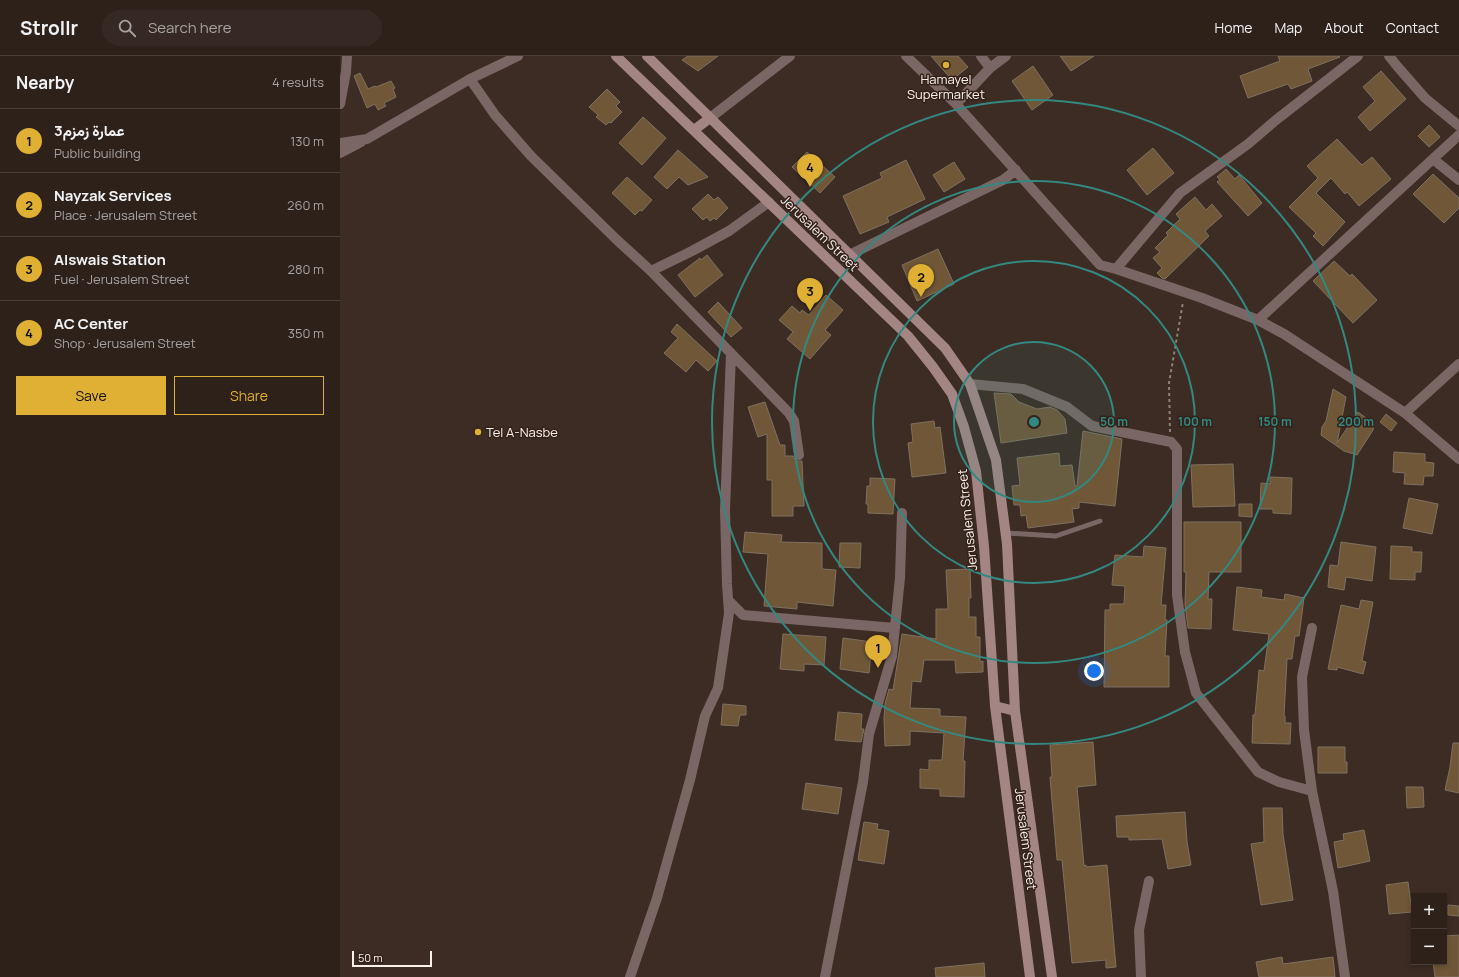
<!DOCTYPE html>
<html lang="en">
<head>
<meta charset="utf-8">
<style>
  body { margin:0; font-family:Manrope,Vazirmatn,sans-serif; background:#362923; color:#f1f3f6 }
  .controls { position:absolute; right:12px; bottom:12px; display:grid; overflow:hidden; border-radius:0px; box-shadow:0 2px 6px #0003 }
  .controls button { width:36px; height:36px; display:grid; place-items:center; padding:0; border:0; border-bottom:1px solid #493e39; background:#2e211a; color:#f1f3f6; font:20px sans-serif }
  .scale { position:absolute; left:12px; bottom:10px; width:80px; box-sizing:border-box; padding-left:4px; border:2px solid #fdf1ec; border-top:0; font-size:11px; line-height:14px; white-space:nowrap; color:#fdf1ec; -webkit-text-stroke:3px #32221a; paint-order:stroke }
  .you { position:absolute; left:754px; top:615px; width:14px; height:14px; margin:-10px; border:3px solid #fff; border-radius:50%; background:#1a73e8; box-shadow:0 0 0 6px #1a73e833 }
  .badge { display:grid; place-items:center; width:26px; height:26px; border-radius:50%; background:#e0b034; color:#111; font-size:13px; font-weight:700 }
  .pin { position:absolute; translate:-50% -33px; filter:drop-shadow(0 1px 2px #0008) }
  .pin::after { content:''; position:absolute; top:21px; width:14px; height:12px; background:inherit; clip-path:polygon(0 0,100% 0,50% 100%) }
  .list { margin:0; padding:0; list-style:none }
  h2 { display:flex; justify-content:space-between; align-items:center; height:52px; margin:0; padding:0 16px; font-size:17px }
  h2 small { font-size:13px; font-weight:400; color:#a7a3a2 }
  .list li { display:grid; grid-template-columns:26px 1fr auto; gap:12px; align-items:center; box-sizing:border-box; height:64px; padding:0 16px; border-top:1px solid #493e39 }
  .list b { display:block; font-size:15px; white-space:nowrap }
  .list p { margin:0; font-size:13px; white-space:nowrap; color:#a7a3a2 }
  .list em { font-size:13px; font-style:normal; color:#a7a3a2 }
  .actions { display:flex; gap:8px; padding:12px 16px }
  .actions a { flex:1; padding:9px 0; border:1px solid #e0b034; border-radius:0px; text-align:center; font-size:14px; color:#e0b034 }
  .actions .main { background:#e0b034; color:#111 }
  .icon { flex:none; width:22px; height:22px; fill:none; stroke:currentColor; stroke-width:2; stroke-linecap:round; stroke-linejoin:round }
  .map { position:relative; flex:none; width:1119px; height:921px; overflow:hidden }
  header { display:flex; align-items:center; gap:24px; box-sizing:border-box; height:56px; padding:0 20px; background:#2e211a; border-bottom:1px solid #493e39 }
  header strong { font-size:19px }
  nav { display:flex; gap:22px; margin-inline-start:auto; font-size:14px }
  .search { width:280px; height:36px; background:#362923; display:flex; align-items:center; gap:10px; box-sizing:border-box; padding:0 14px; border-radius:22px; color:#a7a3a2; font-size:15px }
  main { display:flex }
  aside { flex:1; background:#2e211a }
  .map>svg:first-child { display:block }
  .building { fill:#705738; stroke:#7e7161 }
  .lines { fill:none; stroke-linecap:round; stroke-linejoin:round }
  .path { stroke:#90817a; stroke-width:2; stroke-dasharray:3 3; stroke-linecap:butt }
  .lane { stroke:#7a6765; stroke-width:5 }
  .street { stroke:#7a6765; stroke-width:10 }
  .secondary { stroke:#a38583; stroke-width:10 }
  .ring { fill:none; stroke:#338881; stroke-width:2 }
  .poi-dot { fill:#e0b034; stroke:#32221a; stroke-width:1.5 }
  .labels { text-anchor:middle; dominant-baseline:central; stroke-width:3; stroke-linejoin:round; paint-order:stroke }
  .poi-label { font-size:13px; fill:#fdf1ec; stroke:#32221a }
  .street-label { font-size:13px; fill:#fdf1ec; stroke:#32221a }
  .centre { fill:#338881; stroke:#32221a; stroke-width:2 }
  .ring-label { font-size:12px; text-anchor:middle; font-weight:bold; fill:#338881; stroke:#32221a; stroke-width:3; stroke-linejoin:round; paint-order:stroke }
</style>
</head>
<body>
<header>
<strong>Strollr</strong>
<div class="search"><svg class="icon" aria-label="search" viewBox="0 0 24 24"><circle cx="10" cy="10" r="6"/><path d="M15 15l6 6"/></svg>Search here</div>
<nav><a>Home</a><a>Map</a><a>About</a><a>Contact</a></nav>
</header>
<main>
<aside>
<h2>Nearby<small>4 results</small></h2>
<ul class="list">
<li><span class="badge">1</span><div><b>عمارة زمزم3</b><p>Public building</p></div><em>130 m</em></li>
<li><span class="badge">2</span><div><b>Nayzak Services</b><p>Place · Jerusalem Street</p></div><em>260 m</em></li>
<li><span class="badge">3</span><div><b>Alswais Station</b><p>Fuel · Jerusalem Street</p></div><em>280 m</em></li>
<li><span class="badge">4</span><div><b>AC Center</b><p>Shop · Jerusalem Street</p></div><em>350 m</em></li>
</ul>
<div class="actions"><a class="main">Save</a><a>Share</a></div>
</aside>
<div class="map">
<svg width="1119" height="921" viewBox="0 0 1119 921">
  <rect width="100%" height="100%" fill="#3d2c23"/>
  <path class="building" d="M348 0H378L358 15 342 4Z
    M591 0H618L628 11 612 24Z
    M720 0H754L731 15Z
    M938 0H999L1000 1 968 13 972 25 951 33 948 28 908 42 900 20 940 5Z
    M693 10 713 39 692 54 672 25Z
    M1041 15 1066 43 1030 75 1018 61 1035 45 1023 31Z
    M20 17 28 33 35 30 36 31 51 25 55 32 53 33 56 41 44 47 46 50 38 54 35 48 27 52 14 20Z
    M267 33 280 46 276 50 282 56 271 67 269 66 266 69 256 61 258 59 249 51Z
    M303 61 326 82 302 109 279 87Z
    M1089 69 1100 81 1089 91 1078 80Z
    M997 83 1022 109 1032 101 1051 123 1019 150 1007 136 1005 138 991 122 976 137 1005 166 983 190 973 180 976 177 949 151 978 122 967 110Z
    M813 92 834 117 807 139 787 114Z
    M338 94 368 121 348 129 339 121 327 133 314 121Z
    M467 96 495 121 480 137 452 111Z
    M566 104 585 143 547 161 549 166 520 178 503 140 542 122 540 117Z
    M614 106 625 123 604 136 593 119Z
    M886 113 895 123 899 119 922 147 908 160 877 126 880 124 877 121Z
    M1093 118 1119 142V152L1104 167 1073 138Z
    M287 121 312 144 302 155 300 154 295 159 272 137Z
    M368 138 374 144 378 141 388 152 376 164 374 162 370 165 367 161 363 164 352 153Z
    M855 141 866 154 872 148 882 160 865 175 869 180 825 223 822 222 817 217 822 212 813 202 820 196 815 192 828 179 826 177 840 163 836 158Z
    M598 193 614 228 577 245 562 209Z
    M367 199 383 219 355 241 338 219 360 202 361 204Z
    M994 205 1010 220 1012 218 1037 244 1013 267 973 225Z
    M486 239 503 254 485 274 491 279 470 303 447 283 453 276 439 264 452 250 460 257 462 254 469 259Z
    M378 246 402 272 391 281 368 256Z
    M337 268 377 305 368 315 356 304 346 316 324 297 338 282 331 276Z
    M993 333 1006 341 997 387 1018 356 1034 368 1033 374 1017 399 1004 395 981 379 982 371 986 365Z
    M654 337 671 338 679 346 697 353 710 351 717 354 725 363 727 377 661 387Z
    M425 346 440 389H445V400H453L456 405H462L464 450H453V460H432V424H427V378L418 381 408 351Z
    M1046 358 1057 367 1051 375 1040 366Z
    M594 365 595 372 600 371 606 417 572 421 568 387 573 386 571 368Z
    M743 375 782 383 775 450 739 446V452L732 453 734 466 688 472 686 459 681 460 680 449H674L672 430 680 429 677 402 719 397 720 410 732 409 735 430H737Z
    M1054 396 1085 398V406L1094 407 1093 420H1084L1083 429 1064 428 1065 417 1053 416Z
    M893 408 895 450 853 451 851 409Z
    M930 421 952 422 951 458 933 457V453H920L921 427 930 428Z
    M530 422 555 423 553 458 528 457V448H526L527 430H530Z
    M1069 442 1098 448 1092 478 1063 472Z
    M899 448H912V461L899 460Z
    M844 466H901V516H869L868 543H872L871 573 848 572 845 548 846 516H844Z
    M405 476 442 479 441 486 482 487V513L496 514 493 550 457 546V553L424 550 428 498 403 496Z
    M1001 486 1036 491 1032 525 1006 521 1004 534 988 531 990 509 998 510Z
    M500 487H521L520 512 499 511Z
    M804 490 826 492 821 549H826L825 564H827L825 600H829V631H764L765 554H770V548H784L785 530 772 529 775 499 803 501Z
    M1051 490 1072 491V496H1082L1081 516H1075V524L1050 523Z
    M630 513 631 542H629V561H636V581H640V606L643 605V616L616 617 615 604H584L581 626 572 625 570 652 600 653V660L626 661 623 705H625L624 741 600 740V733L580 732V713L589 714V704H602L604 677 570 675V689L545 690 544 663 545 648 549 633 553 634 562 578 596 583V553H608L606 514Z
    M897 531 922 534 921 541 944 544 945 538 964 542 959 580H955L952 603H947L944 660H945V667H951L950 688 912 687 913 659H915L919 614 924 615 929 578 893 574Z
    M1021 544 1033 546 1022 605 1026 606 1023 618 997 611V614L988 613 1001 549 1019 553Z
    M443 578 486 581 484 609 464 608V615L440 613Z
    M503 582 532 586 529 617 500 613Z
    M383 648 406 650V659H400L398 670 381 669Z
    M498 656 522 658 521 673H524L521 686 495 684Z
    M753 686 756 729 737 731 744 810 746 809V811L767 809 776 911 766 912V904L732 907 722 804H717L710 721H712L710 689Z
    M1113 687H1119V737L1105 734 1110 711Z
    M978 691H1005V706H1007V717H978Z
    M466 727 502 732 498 758 462 753Z
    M1066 731H1083L1084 751 1067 752Z
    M923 752H942L943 778 953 844 921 849 911 788 924 786Z
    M845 756 847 786 851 809 828 813 822 783 789 784V781H777L776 760Z
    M524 766 538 768 537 773 549 775 544 808 518 804Z
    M1024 774 1030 805 998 812 994 786 1004 784 1003 778Z
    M1068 826 1072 856 1049 858 1046 829Z
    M1108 849 1119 850V860L1108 859Z
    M1119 879V921H1095L1093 906H1104V880Z
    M942 901 943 908 993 901 995 921H919L916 906Z
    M644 907 645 921H596L595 912Z"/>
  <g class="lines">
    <path class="path" d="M830 376 829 327 843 246"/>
    <path class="lane" d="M666 477 716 480 760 465"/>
    <path class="street" d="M566 0 616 48 760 209 776 213 862 242 918 264 944 278 1065 357 1119 403
      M641 0 650 12
      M1049 0 1057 10 1085 42 1119 70
      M130 23 178 0
      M0 48 6 16 7 0
      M616 48 650 12 666 0
      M370 62 450 0
      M0 87 27 83 130 23 155 59 191 100 277 184 311 215 449 357 454 365 459 399
      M0 97 21 86
      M1093 103 1119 124
      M509 199 663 124 676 114
      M776 213 840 137 908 88 936 64 1018 0
      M311 215 352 195 389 175 429 146
      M918 264 1119 79
      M630 328 683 333 727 351 752 370 831 386 837 393V539L845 596 856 637 918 716 939 726 972 735 993 835 1005 921
      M1065 357 1119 308
      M388 544 403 559 555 572
      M972 572 962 621 964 674 972 735
      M290 921 317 842 350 724 365 660 378 632 389 557 387 528 385 454 391 297
      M485 921 523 726 529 678 552 600 560 522 562 457
      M801 921 799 874 809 825"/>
    <path class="secondary" d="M276 0 568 280 593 311 612 338 624 371 636 415 644 490 655 650 690 921
      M307 0 605 292 630 328 656 404 667 488 675 655 712 921
      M354 74 370 62
      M655 650 675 655"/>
  </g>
  <circle cx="694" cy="366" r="80" fill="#338881" fill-opacity=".12"/>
  <g class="ring">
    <circle cx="694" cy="366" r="80"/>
    <circle cx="694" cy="366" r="161"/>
    <circle cx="694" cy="366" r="241"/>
    <circle cx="694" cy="366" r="322"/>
  </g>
  <g class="poi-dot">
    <circle cx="606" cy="9" r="4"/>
    <circle cx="138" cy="376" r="4"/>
  </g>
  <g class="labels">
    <g class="poi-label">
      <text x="606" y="23">Hamayel<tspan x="606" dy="15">Supermarket</tspan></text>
      <text x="146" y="376" text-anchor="start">Tel A-Nasbe</text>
    </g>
    <g class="street-label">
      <text transform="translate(480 177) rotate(44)">Jerusalem Street</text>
      <text transform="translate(627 464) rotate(-96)">Jerusalem Street</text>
      <text transform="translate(686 783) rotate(83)">Jerusalem Street</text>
    </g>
  </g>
  <circle cx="694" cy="366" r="6" class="centre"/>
  <g class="ring-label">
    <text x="774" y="370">50 m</text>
    <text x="855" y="370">100 m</text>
    <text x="935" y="370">150 m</text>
    <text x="1016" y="370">200 m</text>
  </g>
</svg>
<div class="controls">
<button>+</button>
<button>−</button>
</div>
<div class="scale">50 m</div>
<div class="you"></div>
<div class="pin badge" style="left:538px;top:612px">1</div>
<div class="pin badge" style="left:581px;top:241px">2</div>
<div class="pin badge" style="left:470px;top:255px">3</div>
<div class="pin badge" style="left:470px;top:131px">4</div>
</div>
</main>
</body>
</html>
